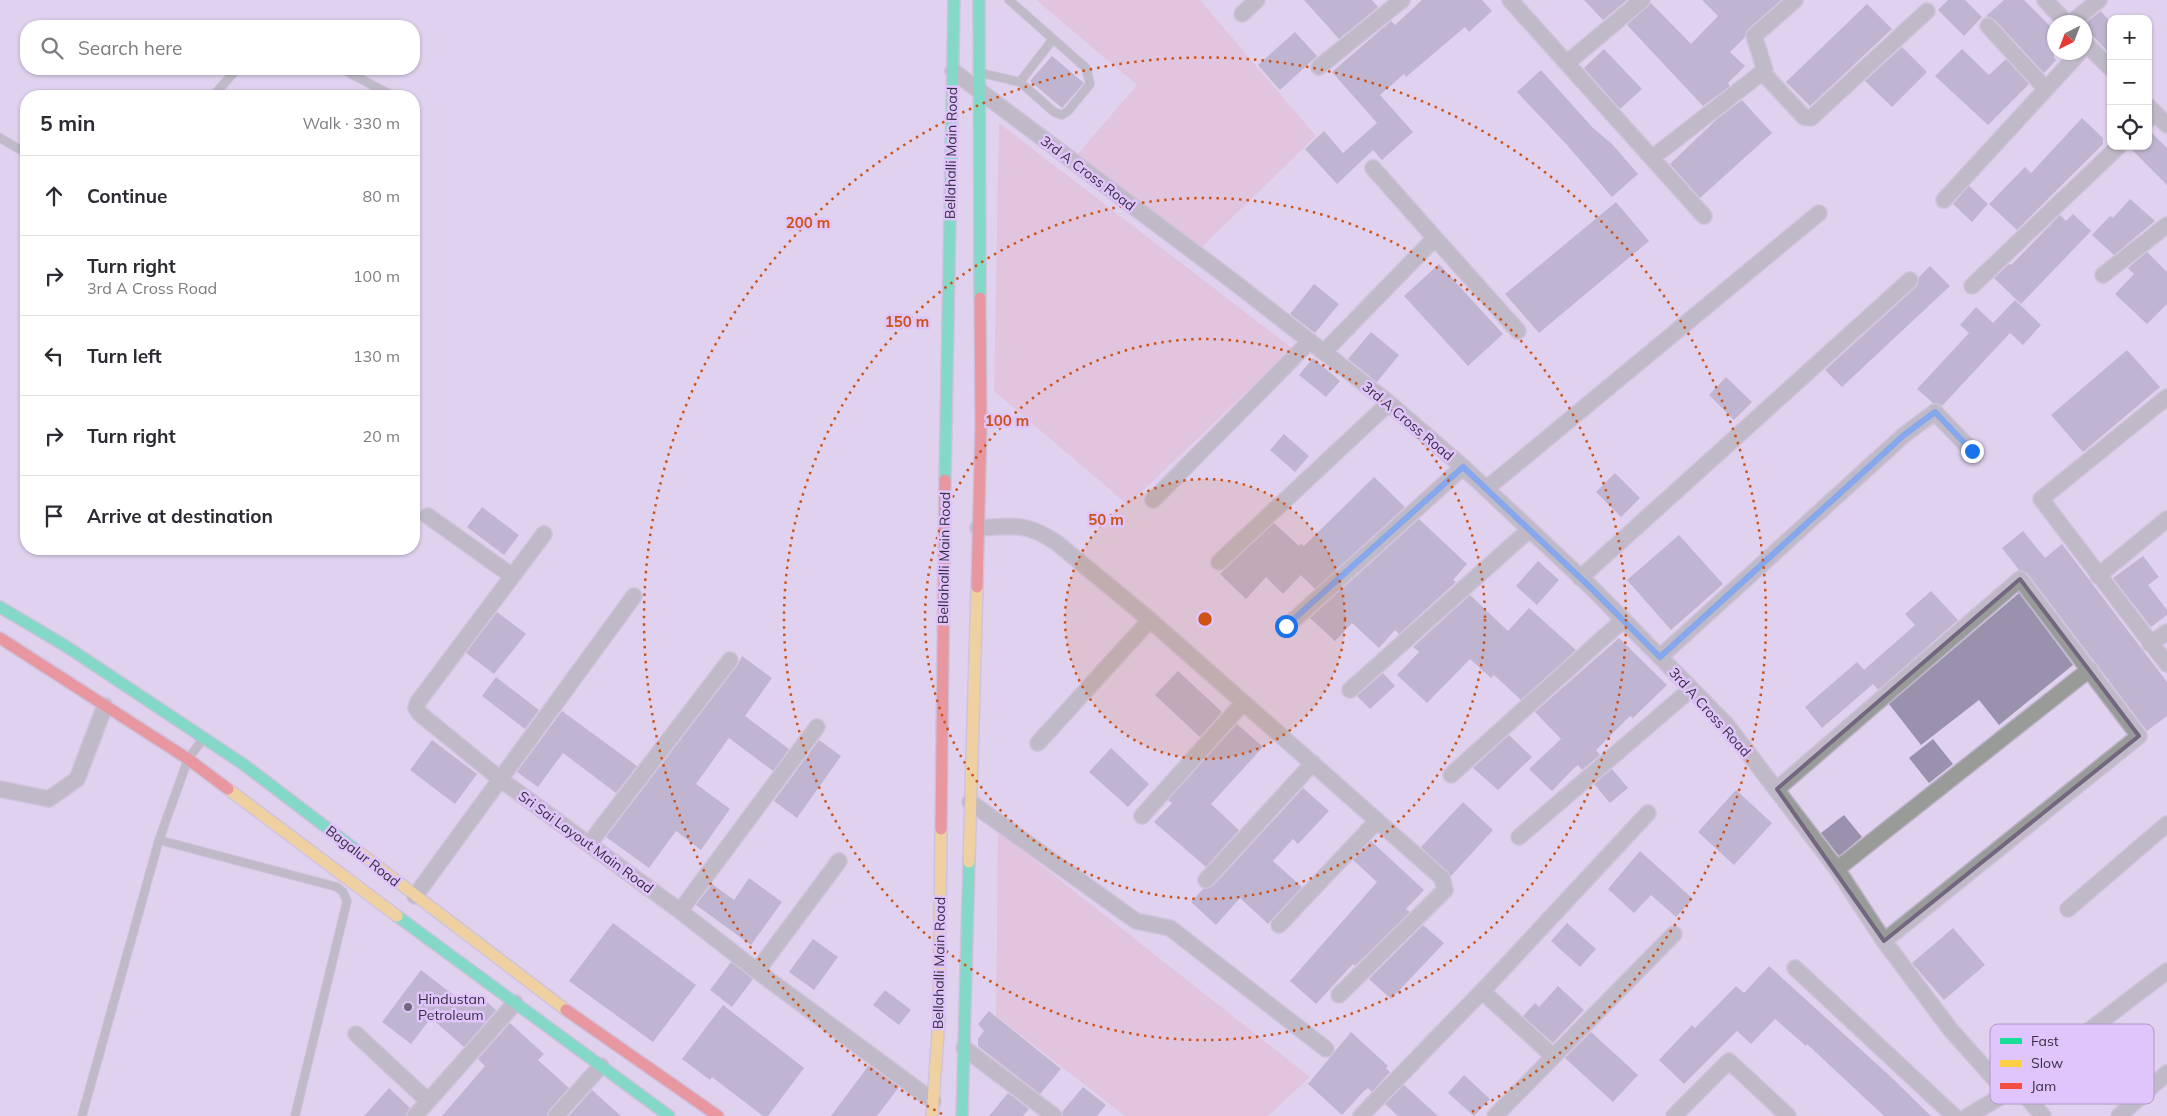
<!DOCTYPE html>
<html lang="en">
<head>
<meta charset="utf-8">
<style>
  body { margin:0; font-family:Mulish,sans-serif; background:#f2f2f3; color:#2b2b33 }
  .controls { position:absolute; right:15px; top:15px; display:grid; overflow:hidden; border-radius:10px; box-shadow:0 1px 4px #0004 }
  .controls button { width:45px; height:45px; display:grid; place-items:center; padding:0; border:0; border-bottom:1px solid #e1e1e2; background:#fff; color:#2b2b33; font:25px sans-serif }
  .compass { position:absolute; left:2047px; top:15px; width:45px; height:45px; border-radius:50%; background:#fff; box-shadow:0 1px 4px #0004; rotate:222deg }
  .stop { position:absolute; width:15px; height:15px; margin:-11px; border:4px solid #1a73e8; border-radius:50%; background:#fff }
  .stop.end { background:#1a73e8; border-color:#fff; box-shadow:0 1px 5px #0008 }
  .list { margin:0; padding:0; list-style:none }
  h2 { display:flex; justify-content:space-between; align-items:center; height:65px; margin:0; padding:0 20px; font-size:21px }
  h2 small { font-size:16px; font-weight:400; color:#7c7c81 }
  .list li { display:grid; grid-template-columns:32px 1fr auto; gap:15px; align-items:center; box-sizing:border-box; height:80px; padding:0 20px; border-top:1px solid #e1e1e2 }
  .list b { display:block; font-size:19px; white-space:nowrap }
  .list p { margin:0; font-size:16px; white-space:nowrap; color:#7c7c81 }
  .list em { font-size:16px; font-style:normal; color:#7c7c81 }
  .icon { flex:none; width:28px; height:28px; fill:none; stroke:currentColor; stroke-width:2; stroke-linecap:round; stroke-linejoin:round }
  .map { position:relative; flex:none; width:2167px; height:1116px; overflow:hidden }
  .search { position:absolute; background:#fff; box-shadow:0 1px 4px #0004; left:20px; top:20px; width:400px; height:55px; display:flex; align-items:center; gap:12px; box-sizing:border-box; padding:0 18px; border-radius:20px; color:#7c7c81; font-size:19px }
  .panel { position:absolute; background:#fff; box-shadow:0 1px 4px #0004; left:20px; top:90px; width:400px; height:465px; border-radius:20px }
  .map>svg:first-child { display:block }
  .green { fill:#e3b6cb }
  .building { fill:#9a92ac }
  .lines { fill:none; stroke-linecap:round; stroke-linejoin:round }
  .lane-casing { stroke:#bbb0c7; stroke-width:10 }
  .street-casing { stroke:#bbb0c7; stroke-width:18 }
  .fast-casing { stroke:#bbb0c7; stroke-width:14 }
  .slow-casing { stroke:#bbb0c7; stroke-width:14 }
  .jam-casing { stroke:#bbb0c7; stroke-width:14 }
  .lane { stroke:#999b98; stroke-width:8 }
  .street { stroke:#999b98; stroke-width:15 }
  .fast { stroke:#16e098; stroke-width:11 }
  .slow { stroke:#ffcf43; stroke-width:11 }
  .jam { stroke:#f24e42; stroke-width:11 }
  .route { stroke:#1a73e8; stroke-width:6 }
  .marked { fill:none; stroke:#73677f; stroke-width:4; stroke-linejoin:round }
  .ring { fill:none; stroke:#ce5314; stroke-width:2.5; stroke-dasharray:2.5 5 }
  .poi-dot { fill:#73677f; stroke:#e0c5fc; stroke-width:2 }
  .labels { text-anchor:middle; dominant-baseline:central; stroke-width:5; stroke-linejoin:round; paint-order:stroke }
  .street-label { font-size:14px; fill:#382e43; stroke:#e0c5fc }
  .poi-label { font-size:14px; fill:#382e43; stroke:#e0c5fc; text-anchor:start }
  .key { fill:#e0c5fc; stroke:#ae98c4; stroke-width:1 }
  .key-label { font-size:14px; fill:#382e43 }
  .centre { fill:#ce5314; stroke:#e0c5fc; stroke-width:2.5 }
  .ring-label { font-size:15px; text-anchor:middle; font-weight:bold; fill:#ce5314; stroke:#e0c5fc; stroke-width:5; stroke-linejoin:round; paint-order:stroke }
</style>
</head>
<body>
<div class="map">
<svg width="2167" height="1116" viewBox="0 0 2167 1116">
  <rect width="100%" height="100%" fill="#e0d2ef"/>
  <path class="green" d="M1036 0H1200L1316 136 1202 247 1075 157 1137 85Z
    M999 123 1292 348 1128 505 994 391Z
    M998 831 1310 1077 1268 1116H1125L996 1016Z"/>
  <path class="building" d="M1304 0H1372L1378 7 1339 39Z
    M1422 0H1482L1492 11 1469 32 1465 27 1406 77 1404 74 1380 95 1413 132 1382 160 1373 150 1337 184 1305 149 1324 131 1343 153 1377 123 1332 72 1391 21 1395 25Z
    M1584 0H1627L1603 20Z
    M1702 0H1781L1748 29 1745 37 1730 52 1745 66 1728 83 1730 86 1703 106 1627 25 1651 3 1691 44 1718 16Z
    M1948 0H1965L1982 17 1964 36 1938 10Z
    M2004 0H2024L2054 30V58L2056 60 2044 73 1995 20 1986 16Z
    M1867 4 1892 29 1810 106 1786 82Z
    M2101 11 2111 23V55L2084 27V24Z
    M1295 32 1317 56 1280 90 1258 65Z
    M1902 47 1927 72 1892 107 1865 81Z
    M1604 49 1642 89 1620 109 1584 68Z
    M1962 49 1989 75 2006 59 2029 84 1988 125 1935 76Z
    M1052 56 1084 83 1062 108 1030 81Z
    M1541 70 1592 127 1612 144 1638 174 1612 197 1567 145 1517 92Z
    M1742 100 1772 133 1700 198 1670 164 1717 119Z
    M2082 118 2103 138V144L2017 230 1989 204 2025 167 2031 173Z
    M2148 129 2167 148V185L2128 146H2148Z
    M1969 186 1988 204 1972 222 1953 204Z
    M2130 199 2155 221 2114 255 2092 235 2110 216 2113 218Z
    M1616 202 1649 241 1539 333 1505 294Z
    M2073 214 2091 231 2021 304 1994 278 2009 264 2011 265 2060 215 2066 221Z
    M2147 252 2167 272V304L2147 324 2115 294 2134 274 2128 268Z
    M1439 264 1503 334 1468 366 1404 296Z
    M1930 266 1950 286 1842 387 1825 370 1916 287 1919 277Z
    M1314 284 1339 304 1315 333 1290 314Z
    M2015 300 2041 325 2023 345 2010 333 1942 406 1933 403 1917 389 1969 333 1960 325 1976 307 1993 323Z
    M1371 332 1399 355 1377 382 1348 359Z
    M2127 350 2160 387 2083 452 2051 415Z
    M1313 358 1340 381 1326 397 1299 375Z
    M1726 377 1752 402 1734 420 1709 395Z
    M1284 434 1309 456 1295 472 1270 450Z
    M1615 473 1640 498 1621 517 1596 492Z
    M1374 477 1405 507 1315 589 1301 575 1283 594 1266 577 1246 599 1220 574 1274 523 1299 546 1301 544 1304 546Z
    M482 507 519 535 504 555 467 527Z
    M1419 519 1467 564 1453 580 1456 582 1399 634 1395 630 1379 648 1352 623 1335 641 1310 618Z
    M2023 531 2045 558 2062 544 2167 682V716L2147 731 2027 573 2019 570 2002 548Z
    M1679 535 1723 584 1671 630 1627 580Z
    M2143 556 2159 577 2148 585 2167 610V615L2151 627 2113 578Z
    M1538 561 1559 580 1537 605 1516 586Z
    M1931 591 1958 620 1878 690 1873 684 1822 728 1805 707 1857 662 1864 670 1915 625 1905 614Z
    M2019 593 2073 665 1999 725 1979 700 1921 745 1889 704Z
    M1470 595 1508 631 1529 608 1576 650 1521 700 1494 675 1491 678 1470 659 1427 703 1397 675 1419 652 1413 647Z
    M497 612 526 634 494 674 466 653Z
    M1619 638 1667 685 1633 718 1630 716 1596 750 1600 755 1582 770 1578 765 1573 769 1552 791 1529 769 1561 739 1535 712Z
    M742 656 772 678 745 716 789 749 773 771 729 738 696 784 730 809 701 850 676 831 649 868 606 837 737 666Z
    M1178 671 1222 712 1200 737 1155 695Z
    M1383 673 1395 686 1370 709 1357 696Z
    M496 677 539 710 525 729 482 696Z
    M562 711 637 766 616 793 563 753 538 787 517 772Z
    M1237 724 1263 747 1211 804 1239 830 1206 867 1154 822 1172 803 1168 800Z
    M1509 735 1532 757 1498 790 1473 768Z
    M1933 739 1953 764 1929 783 1909 758Z
    M432 740 477 774 455 804 410 770Z
    M819 740 841 756 797 818 774 801Z
    M1111 748 1149 784 1128 807 1089 772Z
    M1612 769 1628 788 1610 803 1594 784Z
    M1303 788 1329 811 1298 844 1293 839 1273 861 1302 887 1268 924 1240 898 1216 925 1191 902 1203 889 1213 886Z
    M1736 790 1772 823 1734 865 1698 832Z
    M1463 802 1493 830 1451 876 1421 847Z
    M1844 815 1862 837 1839 856 1821 833Z
    M1371 841 1424 890 1406 909 1410 912 1355 966 1353 964 1316 1004 1290 981 1377 882 1353 860Z
    M1640 851 1693 899 1676 917 1651 895 1634 913 1608 889Z
    M749 878 782 902 751 945 696 905 712 884 734 900Z
    M613 923 696 985 653 1042 569 981Z
    M1567 923 1596 949 1580 967 1551 941Z
    M1423 925 1444 943 1391 999 1369 979Z
    M1953 928 1985 965 1944 1000 1912 963Z
    M813 939 838 957 814 990 789 972Z
    M731 962 753 979 732 1007 710 990Z
    M1769 966 1890 1076 1931 1116H1884L1807 1044 1806 1046 1775 1019 1751 1044 1737 1031 1684 1084 1659 1060 1692 1025 1695 1028 1736 986 1744 993Z
    M421 970 469 1007 479 995 496 1010 464 1047 431 1018 411 1044 382 1022Z
    M1558 986 1584 1010 1553 1043 1523 1016 1535 1003 1539 1007Z
    M885 990 911 1010 899 1025 873 1005Z
    M723 1005 804 1068 768 1116H763L712 1077 710 1080 682 1059Z
    M989 1011 1061 1069 1040 1094 978 1046V1039L984 1031 978 1024Z
    M510 1023 544 1054 538 1060 569 1088 549 1110 547 1116H442L485 1066 478 1059Z
    M1351 1032 1388 1066 1386 1068 1390 1072 1372 1092 1368 1088 1364 1091 1342 1115 1308 1084Z
    M1591 1032 1638 1075 1613 1102 1565 1058Z
    M869 1065 899 1087 877 1116H831Z
    M1464 1075 1490 1099 1474 1116 1448 1093Z
    M1404 1085 1438 1116H1398L1385 1104Z
    M1083 1087 1106 1105 1097 1116H1063L1062 1112Z
    M389 1088 410 1108 406 1116H364Z
    M592 1090 621 1116H569Z
    M1008 1093 1029 1109 1023 1116H989Z"/>
  <g class="lines">
    <g class="lane-casing">
      <path id="lane" d="M342 69 393 96
        M981 73 1020 82 1054 112 1062 115 1068 111 1090 84 1086 68 1009 0
        M1020 82 1053 39
        M213 96 237 69
        M0 138 26 153
        M203 739 188 759 159 840 337 887 343 892 347 901 295 1116
        M82 1116 159 840"/>
    </g>
    <g class="street-casing">
      <path id="street" d="M1510 0 1704 216
        M2045 0 2066 22
        M1242 14 1257 0
        M2072 22 2099 0
        M1988 26 2046 89
        M2084 42 2111 69
        M1567 63 1642 0
        M1319 67 1402 0
        M953 71 1234 282 1389 403 1463 467 1591 587 1726 724 1837 869 1884 941 1950 1029 2007 1093
        M1762 72 1804 117 1811 118 1927 11
        M2148 106 2155 113 2148 120
        M2155 113 2167 125
        M1652 158 1765 70 1754 36 1795 0
        M1373 168 1435 238
        M1944 200 2080 52
        M2103 275 2167 225
        M1972 286 2119 146
        M1324 352 1435 238 1518 331
        M2167 397 2041 499 2167 664
        M1486 489 1819 213
        M1153 500 1310 341
        M428 516 512 576
        M978 528C1013 526 1026 522 1057 543L1150 620 1442 878 1445 890 1339 995
        M544 534 418 702 416 708 419 713 500 779 680 911 757 971 933 1101
        M1219 562 1389 403
        M2098 576 2167 519
        M1580 578 1910 280
        M1286 627 1463 467
        M2150 644 2167 632
        M1660 657 1904 435 1935 412 1972 451
        M1350 690 1529 530
        M1038 743 1150 620
        M1451 775 1623 620
        M0 789 49 799 77 779 105 706
        M1777 789 2020 579 2139 736 1884 941
        M970 802 1136 921 1170 928 1326 1049
        M1142 816 1243 703
        M1519 837 1691 689
        M589 844 730 660
        M1837 869 2090 669
        M1206 880 1313 763
        M415 896 634 596
        M2068 909 2167 824
        M680 911 817 727
        M1279 925 1377 821
        M1795 968 1954 1116
        M757 971 839 861
        M1482 991 1553 1056
        M356 1034 428 1101
        M964 1048 1054 1116
        M2017 1086 2043 1116
        M415 1116 515 1003
        M556 1116 601 1066
        M1361 1116 1489 984 1648 813
        M1495 1116 1674 934
        M1674 1116 1729 1061 1788 1116
        M1968 1116 2007 1093 2167 971
        M2119 1116 2167 1073"/>
    </g>
    <g class="fast-casing">
      <path id="fast" d="M979 0 980 298
        M945 480 954 0
        M0 607 64 645 243 764 360 853
        M397 916 669 1116
        M962 1116 969 862"/>
    </g>
    <g class="slow-casing">
      <path id="slow" d="M228 789 397 916
        M360 853 566 1010
        M969 862 977 587
        M932 1116 939 1019 941 829"/>
    </g>
    <g class="jam-casing">
      <path id="jam" d="M977 587 981 427 980 298
        M0 638 188 759 228 789
        M941 829 945 480
        M566 1010 718 1116"/>
    </g>
    <use href="#lane" class="lane"/>
    <use href="#street" class="street"/>
    <use href="#fast" class="fast"/>
    <use href="#slow" class="slow"/>
    <use href="#jam" class="jam"/>
  </g>
  <g class="lines">
    <path class="route" d="M1286 626 1463 467 1591 588 1660 657 1904 435 1935 412 1972 451"/>
  </g>
  <path d="M0 0H2167V1116H0ZM2020 579 2139 736 1884 941 1777 789Z" fill="#e0d2ef" fill-opacity=".55" fill-rule="evenodd"/>
  <path class="marked" d="M2020 579 2139 736 1884 941 1777 789Z"/>
  <circle cx="1205" cy="619" r="140" fill="#ce5314" fill-opacity=".12"/>
  <g class="ring">
    <circle cx="1205" cy="619" r="140"/>
    <circle cx="1205" cy="619" r="280"/>
    <circle cx="1205" cy="619" r="421"/>
    <path d="M942 1114A561 561 0 1 1 1468 1114"/>
  </g>
  <circle class="poi-dot" cx="408" cy="1007" r="5"/>
  <g class="labels">
    <g class="street-label">
      <text transform="translate(951 153) rotate(-89)">Bellahalli Main Road</text>
      <text transform="translate(1088 173) rotate(37)">3rd A Cross Road</text>
      <text transform="translate(1408 421) rotate(40)">3rd A Cross Road</text>
      <text transform="translate(944 558) rotate(-89)">Bellahalli Main Road</text>
      <text transform="translate(1710 712) rotate(48)">3rd A Cross Road</text>
      <text transform="translate(586 842) rotate(36)">Sri Sai Layout Main Road</text>
      <text transform="translate(363 856) rotate(38)">Bagalur Road</text>
      <text transform="translate(939 963) rotate(-89)">Bellahalli Main Road</text>
    </g>
    <g class="poi-label">
      <text x="418" y="999">Hindustan<tspan x="418" dy="16">Petroleum</tspan></text>
    </g>
  </g>
  <rect x="1990" y="1024" width="164" height="80" rx="8" class="key"/>
  <rect x="2000" y="1038" width="22" height="6" fill="#16e098"/>
  <rect x="2000" y="1060" width="22" height="7" fill="#ffcf43"/>
  <rect x="2000" y="1083" width="22" height="6" fill="#f24e42"/>
  <g class="key-label">
    <text x="2031" y="1046">Fast</text>
    <text x="2031" y="1068">Slow</text>
    <text x="2031" y="1091">Jam</text>
  </g>
  <circle cx="1205" cy="619" r="8" class="centre"/>
  <g class="ring-label">
    <text x="808" y="228">200 m</text>
    <text x="907" y="327">150 m</text>
    <text x="1007" y="426">100 m</text>
    <text x="1106" y="525">50 m</text>
  </g>
</svg>
<div class="controls">
<button>+</button>
<button>−</button>
<button><svg class="icon" aria-label="locate" viewBox="0 0 24 24"><circle cx="12" cy="12" r="6"/><path d="M12 2v4M12 18v4M2 12h4M18 12h4"/></svg></button>
</div>
<svg class="compass" viewBox="-18 -18 36 36"><path d="M0-13l5 13h-10z" fill="#e53935"/><path d="M0 13l5-13h-10z" fill="#7c7c81"/></svg>
<div class="stop" style="left:1286px;top:626px"></div>
<div class="stop end" style="left:1972px;top:451px"></div>
<div class="search"><svg class="icon" aria-label="search" viewBox="0 0 24 24"><circle cx="10" cy="10" r="6"/><path d="M15 15l6 6"/></svg>Search here</div>
<section class="panel">
<h2>5 min<small>Walk · 330 m</small></h2>
<ul class="list">
<li><svg class="icon" aria-label="ahead" viewBox="0 0 24 24"><path d="M12 20V5M6 11l6-6 6 6"/></svg><div><b>Continue</b></div><em>80 m</em></li>
<li><svg class="icon" aria-label="right" viewBox="0 0 24 24"><path d="M7 20v-9h11M14 6l5 5-5 5"/></svg><div><b>Turn right</b><p>3rd A Cross Road</p></div><em>100 m</em></li>
<li><svg class="icon" aria-label="left" viewBox="0 0 24 24"><path d="M17 20v-9H6M10 6l-5 5 5 5"/></svg><div><b>Turn left</b></div><em>130 m</em></li>
<li><svg class="icon" aria-label="right" viewBox="0 0 24 24"><path d="M7 20v-9h11M14 6l5 5-5 5"/></svg><div><b>Turn right</b></div><em>20 m</em></li>
<li><svg class="icon" aria-label="arrive" viewBox="0 0 24 24"><path d="M6 21V4h12l-3 4 3 4H6"/></svg><div><b>Arrive at destination</b></div></li>
</ul>
</section>
</div>
</body>
</html>
